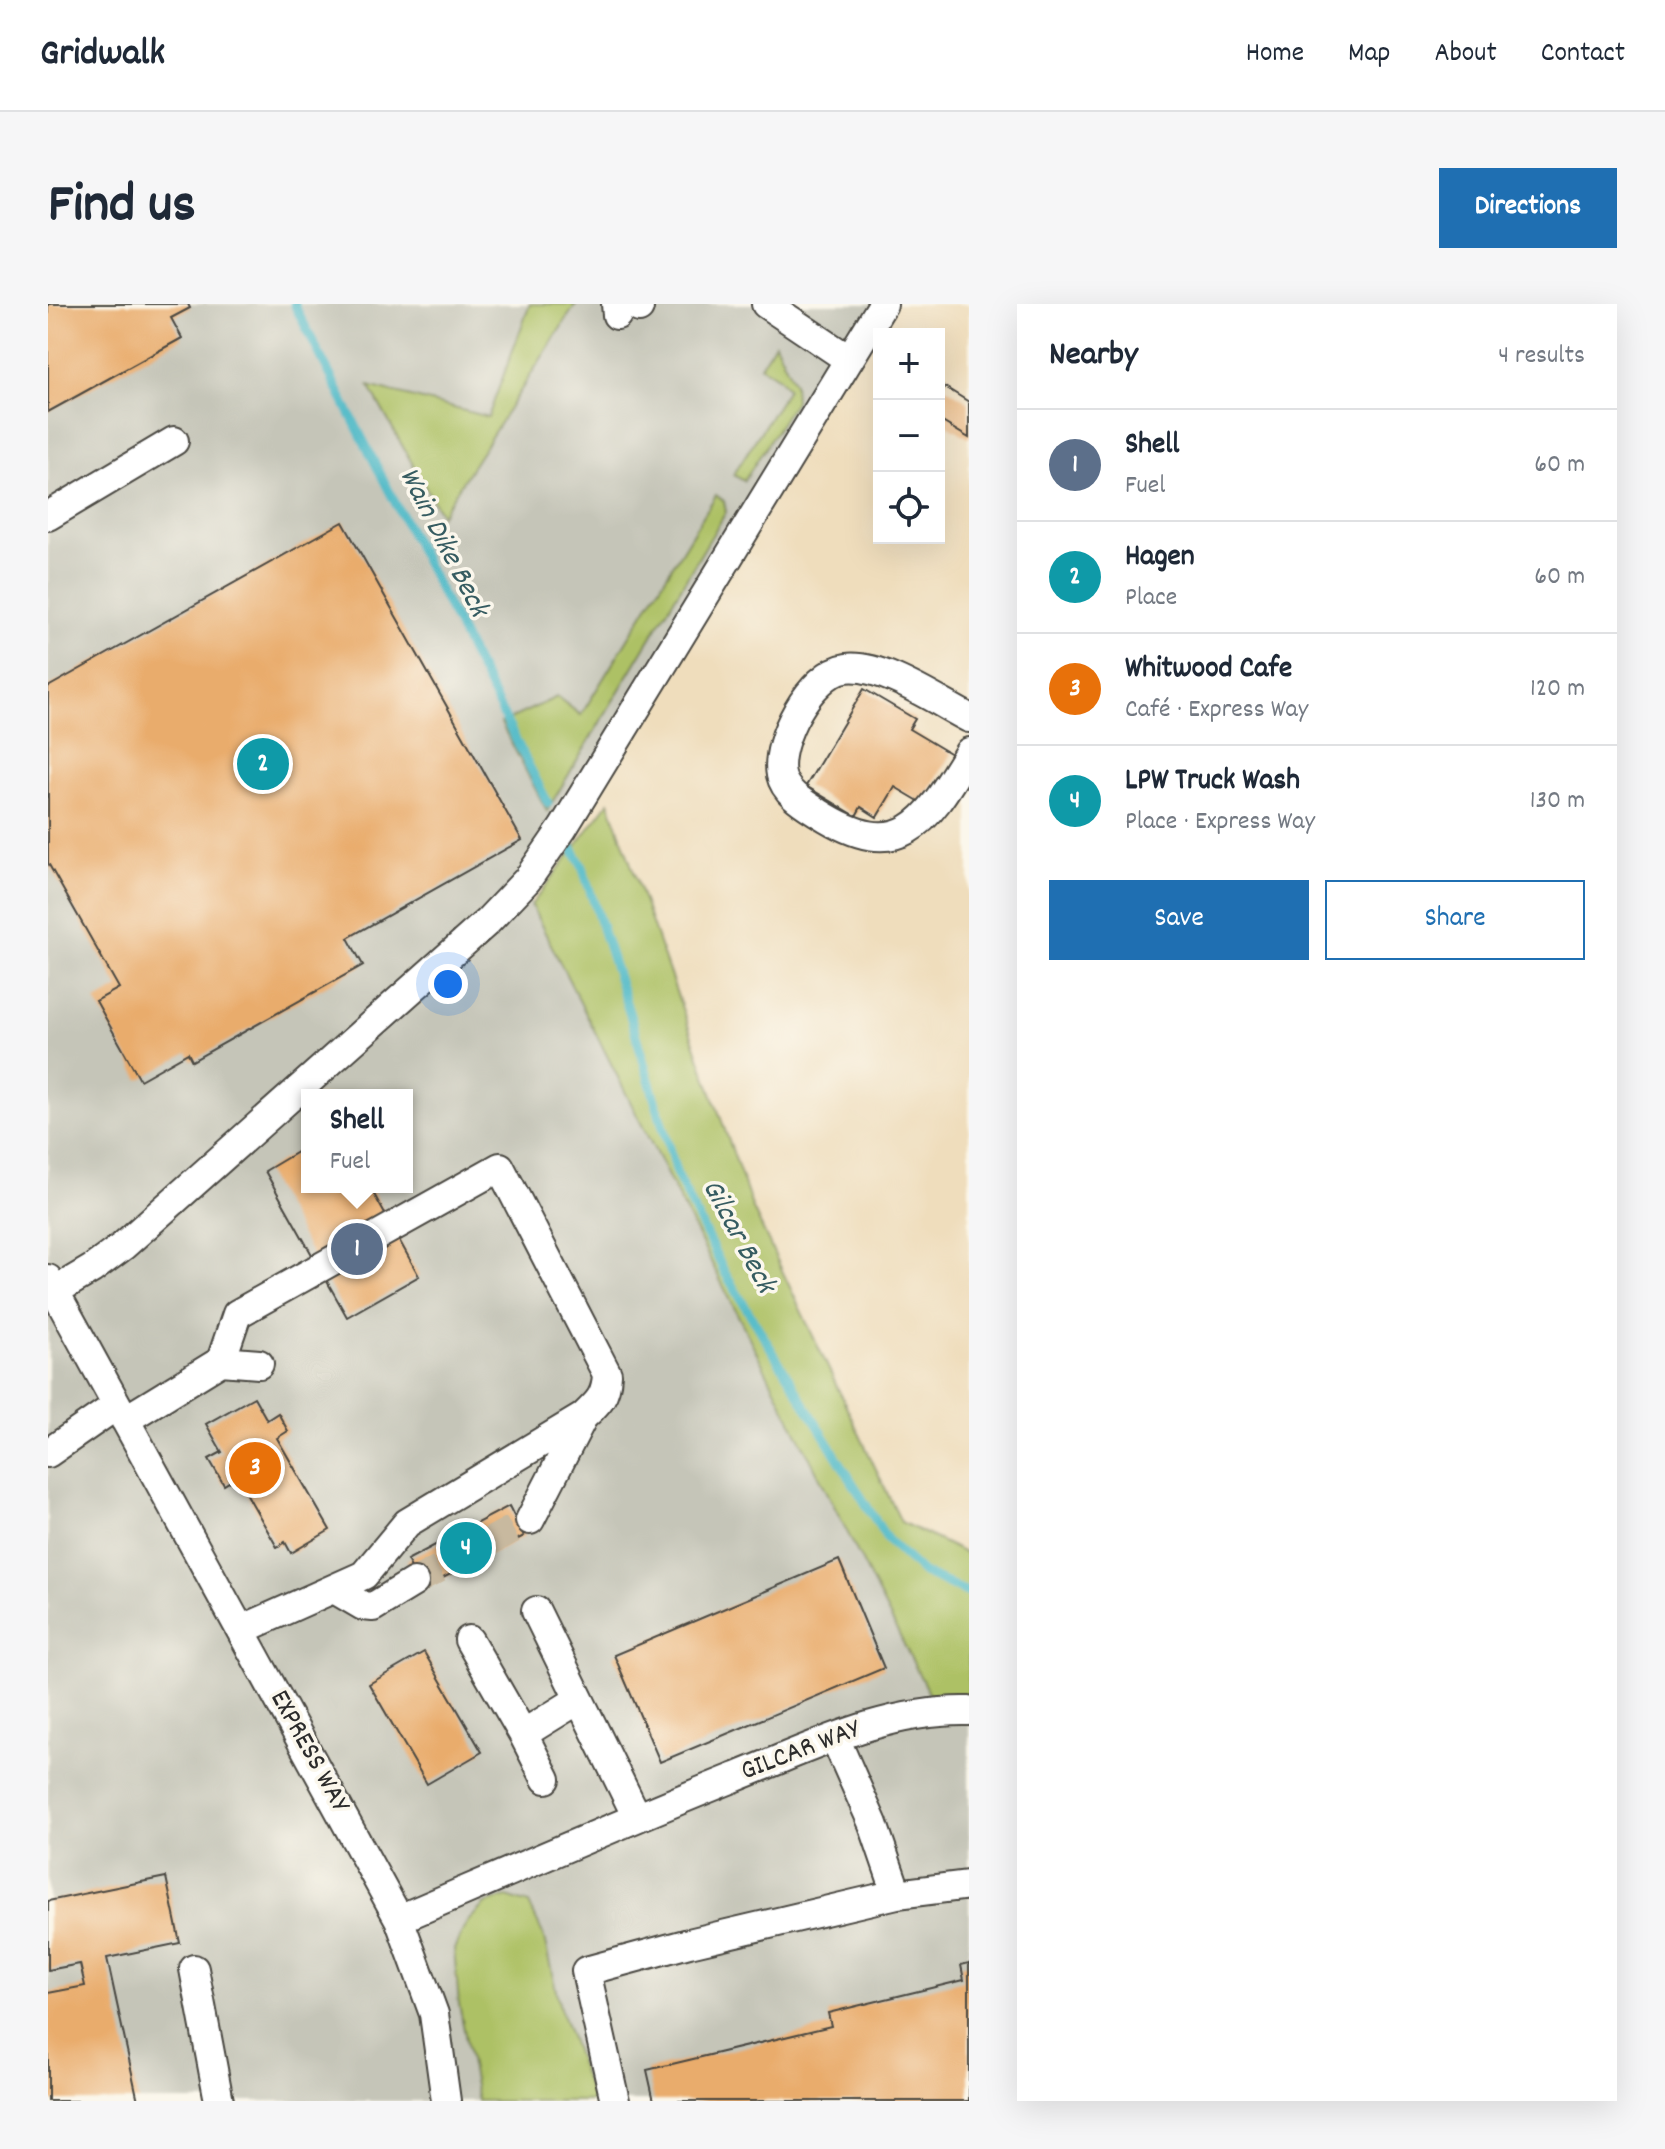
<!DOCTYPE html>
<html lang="en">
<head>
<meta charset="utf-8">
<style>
  body { margin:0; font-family:Dekko,sans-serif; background:#f6f6f7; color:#1f2937 }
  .controls { position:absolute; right:24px; top:24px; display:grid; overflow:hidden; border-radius:0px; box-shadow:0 8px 32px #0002 }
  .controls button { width:72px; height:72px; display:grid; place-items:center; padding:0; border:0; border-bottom:2px solid #e0e1e3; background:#fff; color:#1f2937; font:40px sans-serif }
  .you { position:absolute; left:400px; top:680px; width:28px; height:28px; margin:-20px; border:6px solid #fff; border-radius:50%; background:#1a73e8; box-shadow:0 0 0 12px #1a73e833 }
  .badge { display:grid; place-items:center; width:52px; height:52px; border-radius:50%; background:#1f6fb2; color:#fff; font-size:26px; font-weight:700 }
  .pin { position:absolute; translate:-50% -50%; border:4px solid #fff; box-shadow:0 2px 8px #0006 }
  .popup { position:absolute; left:253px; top:785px; width:112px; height:104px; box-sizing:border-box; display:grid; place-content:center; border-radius:0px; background:#fff; filter:drop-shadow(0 2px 6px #0005); font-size:26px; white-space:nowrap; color:#747a83 }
  .popup b { font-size:30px; color:#1f2937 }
  .popup::after { content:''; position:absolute; left:50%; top:100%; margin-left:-16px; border:16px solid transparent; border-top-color:#fff }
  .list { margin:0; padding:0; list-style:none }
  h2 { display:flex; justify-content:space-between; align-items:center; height:104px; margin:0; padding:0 32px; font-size:34px }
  h2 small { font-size:26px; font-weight:400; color:#747a83 }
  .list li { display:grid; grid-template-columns:52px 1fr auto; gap:24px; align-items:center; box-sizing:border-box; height:112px; padding:0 32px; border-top:2px solid #e0e1e3 }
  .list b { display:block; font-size:30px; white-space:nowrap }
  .list p { margin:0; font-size:26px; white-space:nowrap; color:#747a83 }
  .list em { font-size:26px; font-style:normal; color:#747a83 }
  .actions { display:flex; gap:16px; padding:24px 32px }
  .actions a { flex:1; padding:18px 0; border:2px solid #1f6fb2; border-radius:0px; text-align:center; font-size:28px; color:#1f6fb2 }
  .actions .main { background:#1f6fb2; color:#fff }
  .icon { flex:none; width:44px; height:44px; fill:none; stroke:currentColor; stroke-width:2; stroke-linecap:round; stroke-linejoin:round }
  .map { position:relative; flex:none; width:921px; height:1797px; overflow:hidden; border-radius:0px }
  header { display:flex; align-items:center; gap:48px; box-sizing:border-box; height:112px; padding:0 40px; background:#fff; border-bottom:2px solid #e0e1e3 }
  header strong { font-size:38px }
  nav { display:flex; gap:44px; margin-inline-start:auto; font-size:28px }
  .intro { display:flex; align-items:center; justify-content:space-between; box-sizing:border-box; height:192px; padding:0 48px }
  h1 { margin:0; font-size:56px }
  .button { padding:20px 36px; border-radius:0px; background:#1f6fb2; color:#fff; font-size:28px; font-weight:700 }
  main { display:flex; gap:48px; padding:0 48px }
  aside { flex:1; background:#fff; border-radius:0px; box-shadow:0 8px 32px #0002 }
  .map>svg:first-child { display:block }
  .industrial { fill:#c5c5b8; fill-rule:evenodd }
  .green { fill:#adc165; stroke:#6c7648; stroke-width:2 }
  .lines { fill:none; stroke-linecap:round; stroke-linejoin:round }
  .stream { stroke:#4bb8c6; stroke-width:9 }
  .building { fill:#e9ac6c }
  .minor-tunnel { stroke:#c8b99f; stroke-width:28; stroke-dasharray:28 14; stroke-linecap:butt }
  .minor-casing { stroke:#484641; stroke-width:32 }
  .minor { stroke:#fff; stroke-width:28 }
  .labels { text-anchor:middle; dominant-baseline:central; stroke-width:7; stroke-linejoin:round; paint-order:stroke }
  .street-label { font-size:28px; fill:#2b2b2b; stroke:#fbf7ec }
  .water-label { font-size:30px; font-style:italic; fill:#365c61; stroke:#fbf7ec }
</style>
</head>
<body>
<header>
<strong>Gridwalk</strong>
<nav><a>Home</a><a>Map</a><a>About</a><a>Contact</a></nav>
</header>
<div class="intro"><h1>Find us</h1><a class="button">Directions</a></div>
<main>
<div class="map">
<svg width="921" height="1797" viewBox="0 0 921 1797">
  <rect width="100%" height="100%" fill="#fbf7ec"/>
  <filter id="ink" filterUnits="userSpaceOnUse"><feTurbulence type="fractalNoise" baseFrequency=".0125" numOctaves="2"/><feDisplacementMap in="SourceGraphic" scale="16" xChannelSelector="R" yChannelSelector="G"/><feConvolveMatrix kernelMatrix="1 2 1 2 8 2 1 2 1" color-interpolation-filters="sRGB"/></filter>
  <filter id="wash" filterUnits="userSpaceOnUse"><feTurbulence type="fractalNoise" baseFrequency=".006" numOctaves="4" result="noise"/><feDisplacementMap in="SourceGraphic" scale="32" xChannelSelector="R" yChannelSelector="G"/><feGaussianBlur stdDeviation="1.8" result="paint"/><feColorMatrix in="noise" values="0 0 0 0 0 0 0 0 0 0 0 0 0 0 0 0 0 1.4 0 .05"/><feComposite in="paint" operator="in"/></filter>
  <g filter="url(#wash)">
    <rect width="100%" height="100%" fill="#efddbc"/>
    <path class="industrial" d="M0 0H835L479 576 483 601 888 1406 921 1407V1797H545L512 1704 495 1630 481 1600 406 1670 430 1797H0ZM259 791H359V883H259Z"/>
    <path class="green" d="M482 0H528L393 211 321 82 440 113Z
      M727 39 746 79 747 97 696 177 685 171 740 85 731 74 712 62Z
      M668 191 676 197 678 208 499 507 453 419 509 393 533 411Z
      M561 498 705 905 853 1218 921 1251V1407L889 1406 483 601Z
      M459 1593 481 1600 495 1630 512 1704 545 1797H430L411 1700 406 1645 419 1618 437 1600Z"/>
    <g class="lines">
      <path class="stream" d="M246 0 500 499
        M519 535 534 562 582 711 629 871 677 969 839 1235 875 1269 921 1289"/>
    </g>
    <g id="blocks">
      <path class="building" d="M0 0H140L142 4 123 14 134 34 0 108Z
        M897 83 921 98V134L891 116V93Z
        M295 218 474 536 300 634 315 661 144 757 140 749 92 776 48 697 71 684 0 559V383Z
        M816 385 867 415 861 425 903 450 874 499 847 483 829 513 813 503 808 512 758 482Z
        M259 842V883H322L371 972 299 1013 217 867Z
        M206 1093 219 1116 230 1109 240 1127 229 1134 282 1226 243 1249 237 1238 229 1243 189 1173 176 1181 161 1155 174 1148 158 1120Z
        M461 1202 476 1232 374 1285 359 1256Z
        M791 1256 836 1364 612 1458 566 1351Z
        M376 1348 434 1448 379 1480 321 1380Z
        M118 1573 132 1639 59 1654 90 1797H0V1689L37 1682 32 1660 0 1666V1597Z
        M921 1659V1797H606L599 1766 783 1722 780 1709 916 1676 913 1661Z"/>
    </g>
  </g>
  <g filter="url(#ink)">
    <use href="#blocks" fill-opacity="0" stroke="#484641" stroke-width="2"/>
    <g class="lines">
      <path class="minor-tunnel" d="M366 1278 482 1216"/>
      <g class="minor-casing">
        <path id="minor" d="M568 0 569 11
          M718 0 800 55
          M591 4V0
          M0 212 126 137
          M921 414C890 398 833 359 798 364 763 369 726 438 733 471 737 489 757 500 771 509 855 563 880 515 921 448
          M0 975 351 1615 386 1710 398 1797
          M7 987 44 965 75 942 439 618 479 576 515 524 835 0
          M173 1057 189 1010 452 863 559 1070C558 1092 551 1098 535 1113L359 1219 316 1271 193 1326
          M77 1116 173 1057 211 1060
          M0 1149 69 1101
          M482 1216 535 1113
          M286 1285 315 1302 325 1303 366 1278
          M488 1307 589 1513
          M421 1336 475 1430 530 1396
          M475 1430 498 1475
          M787 1434 825 1520 849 1590 921 1581
          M351 1615C461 1568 571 1520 683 1475 760 1445 836 1405 921 1407
          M146 1665 171 1797
          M567 1797 538 1667 641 1639 849 1590"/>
      </g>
      <use href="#minor" class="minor"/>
    </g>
  </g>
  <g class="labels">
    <g class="street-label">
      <text transform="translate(260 1448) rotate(61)">EXPRESS WAY</text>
      <text transform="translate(753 1448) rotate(-21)">GILCAR WAY</text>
    </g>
    <g class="water-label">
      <text transform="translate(394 239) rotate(63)">Wain Dike Beck</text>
      <text transform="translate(689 933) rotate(62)">Gilcar Beck</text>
    </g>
  </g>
</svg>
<div class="controls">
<button>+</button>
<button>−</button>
<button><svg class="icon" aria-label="locate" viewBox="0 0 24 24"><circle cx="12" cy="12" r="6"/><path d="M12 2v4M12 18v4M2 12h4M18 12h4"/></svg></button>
</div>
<div class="you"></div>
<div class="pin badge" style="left:309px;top:945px;background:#5c6f8a">1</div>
<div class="popup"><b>Shell</b>Fuel</div>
<div class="pin badge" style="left:215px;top:460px;background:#0f9aa8">2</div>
<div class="pin badge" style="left:207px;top:1164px;background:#e8710a">3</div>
<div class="pin badge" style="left:418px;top:1244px;background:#0f9aa8">4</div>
</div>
<aside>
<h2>Nearby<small>4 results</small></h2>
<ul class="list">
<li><span class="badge" style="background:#5c6f8a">1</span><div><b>Shell</b><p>Fuel</p></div><em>60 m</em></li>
<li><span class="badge" style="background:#0f9aa8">2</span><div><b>Hagen</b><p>Place</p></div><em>60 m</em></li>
<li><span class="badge" style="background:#e8710a">3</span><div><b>Whitwood Cafe</b><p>Café · Express Way</p></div><em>120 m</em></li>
<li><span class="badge" style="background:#0f9aa8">4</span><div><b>LPW Truck Wash</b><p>Place · Express Way</p></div><em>130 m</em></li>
</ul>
<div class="actions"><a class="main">Save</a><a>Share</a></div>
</aside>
</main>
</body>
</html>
